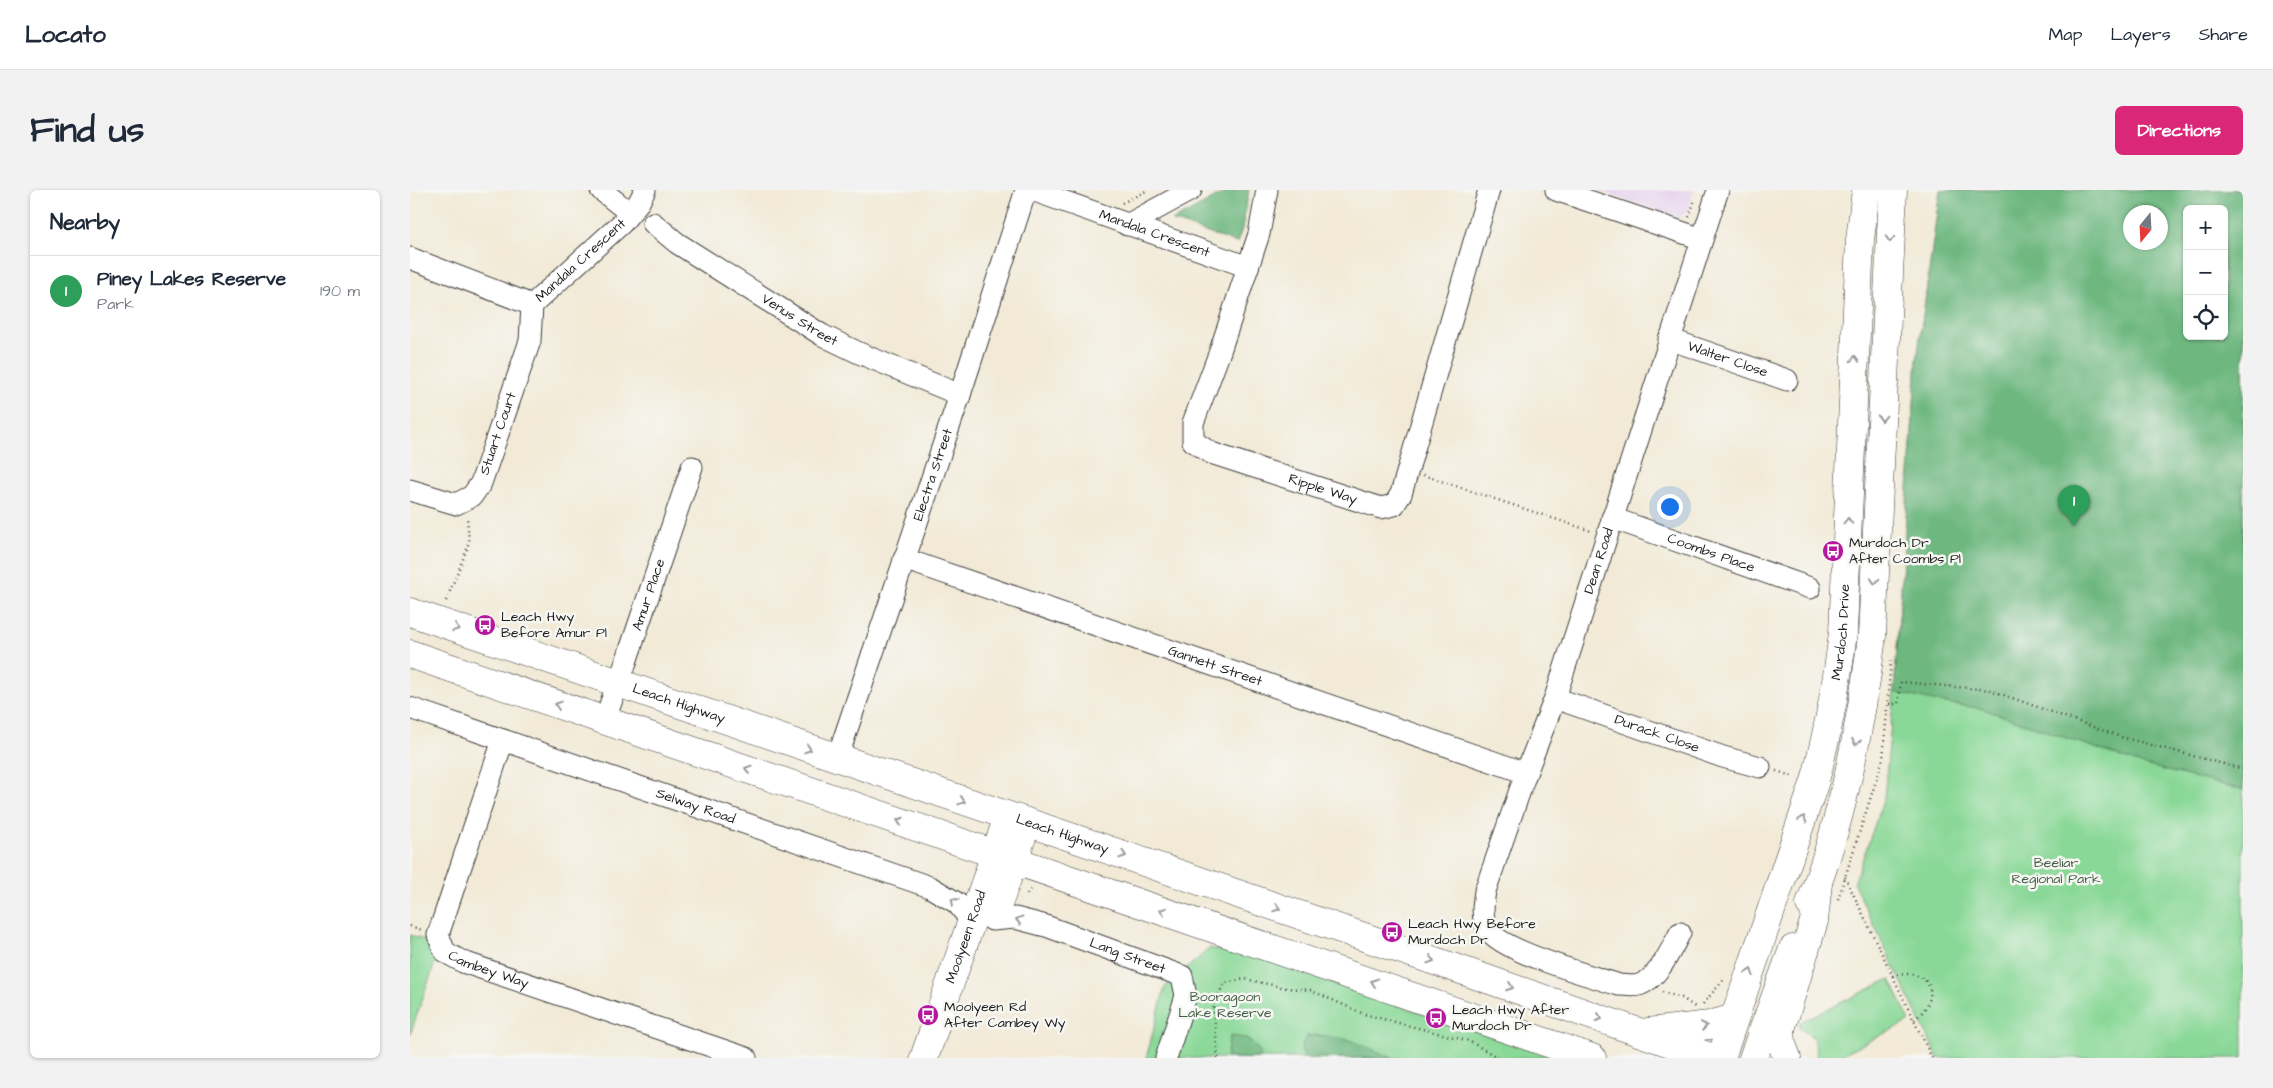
<!DOCTYPE html>
<html lang="en">
<head>
<meta charset="utf-8">
<style>
  body { margin:0; font-family:"Architects Daughter",sans-serif; background:#f2f2f3; color:#1f2937 }
  .controls { position:absolute; right:15px; top:15px; display:grid; overflow:hidden; border-radius:8px; box-shadow:0 1px 4px #0004 }
  .controls button { width:45px; height:45px; display:grid; place-items:center; padding:0; border:0; border-bottom:1px solid #e0e1e3; background:#fff; color:#1f2937; font:25px sans-serif }
  .compass { position:absolute; left:1713px; top:15px; width:45px; height:45px; border-radius:50%; background:#fff; box-shadow:0 1px 4px #0004; rotate:198deg }
  .you { position:absolute; left:1259px; top:316px; width:18px; height:18px; margin:-12px; border:4px solid #fff; border-radius:50%; background:#1a73e8; box-shadow:0 0 0 8px #1a73e833 }
  .badge { display:grid; place-items:center; width:32px; height:32px; border-radius:50%; background:#db2777; color:#fff; font-size:16px; font-weight:700 }
  .pin { position:absolute; translate:-50% -41px; filter:drop-shadow(0 1px 2px #0008) }
  .pin::after { content:''; position:absolute; top:26px; width:18px; height:15px; background:inherit; clip-path:polygon(0 0,100% 0,50% 100%) }
  .list { margin:0; padding:0; list-style:none }
  h2 { display:flex; justify-content:space-between; align-items:center; height:65px; margin:0; padding:0 20px; font-size:21px }
  h2 small { font-size:16px; font-weight:400; color:#747a83 }
  .list li { display:grid; grid-template-columns:32px 1fr auto; gap:15px; align-items:center; box-sizing:border-box; height:70px; padding:0 20px; border-top:1px solid #e0e1e3 }
  .list b { display:block; font-size:19px; white-space:nowrap }
  .list p { margin:0; font-size:16px; white-space:nowrap; color:#747a83 }
  .list em { font-size:16px; font-style:normal; color:#747a83 }
  .icon { flex:none; width:28px; height:28px; fill:none; stroke:currentColor; stroke-width:2; stroke-linecap:round; stroke-linejoin:round }
  .map { position:relative; flex:none; width:1833px; height:868px; overflow:hidden; border-radius:8px }
  header { display:flex; align-items:center; gap:30px; box-sizing:border-box; height:70px; padding:0 25px; background:#fff; border-bottom:1px solid #e0e1e3 }
  header strong { font-size:24px }
  nav { display:flex; gap:28px; margin-inline-start:auto; font-size:18px }
  .intro { display:flex; align-items:center; justify-content:space-between; box-sizing:border-box; height:120px; padding:0 30px }
  h1 { margin:0; font-size:35px }
  .button { padding:12px 22px; border-radius:8px; background:#db2777; color:#fff; font-size:18px; font-weight:700 }
  main { display:flex; gap:30px; padding:0 30px }
  aside { flex:1; background:#fff; border-radius:8px; box-shadow:0 1px 4px #0004 }
  .map>svg:first-child { display:block }
  .built { fill:#e7d2ef }
  .green { fill:#89d897; stroke:#527a5a; fill-rule:evenodd }
  .forest { fill:#6eb880; stroke:#456a4e; fill-rule:evenodd }
  .lines { fill:none; stroke-linecap:round; stroke-linejoin:round }
  .minor-casing { stroke:#3c3b38; stroke-width:23 }
  .major-casing { stroke:#3c3b38; stroke-width:29 }
  .highway-casing { stroke:#3c3b38; stroke-width:29 }
  .path { stroke:#3c3b38; stroke-width:2.5; stroke-dasharray:1 4; stroke-linecap:butt }
  .minor { stroke:#fff; stroke-width:21 }
  .major { stroke:#fff; stroke-width:28 }
  .highway { stroke:#fff; stroke-width:28 }
  .oneway { stroke:#999 }
  .labels { text-anchor:middle; dominant-baseline:central; stroke-width:5; stroke-linejoin:round; paint-order:stroke }
  .street-label { font-size:14px; fill:#1c1c1c; stroke:#f6f6f2 }
  .poi-label { font-size:14px; fill:#1c1c1c; stroke:#f6f6f2; text-anchor:start }
  .park-label { font-size:14px; fill:#425e47; stroke:#f6f6f2 }
</style>
</head>
<body>
<header>
<strong>Locato</strong>
<nav><a>Map</a><a>Layers</a><a>Share</a></nav>
</header>
<div class="intro"><h1>Find us</h1><a class="button">Directions</a></div>
<main>
<aside>
<h2>Nearby<small></small></h2>
<ul class="list">
<li><span class="badge" style="background:#2e9e5b">1</span><div><b>Piney Lakes Reserve</b><p>Park</p></div><em>190 m</em></li>
</ul>
</aside>
<div class="map">
<svg width="1833" height="868" viewBox="0 0 1833 868">
  <rect width="100%" height="100%" fill="#f6f6f2"/>
  <filter id="ink" filterUnits="userSpaceOnUse"><feTurbulence type="fractalNoise" baseFrequency=".02" numOctaves="2"/><feDisplacementMap in="SourceGraphic" scale="10" xChannelSelector="R" yChannelSelector="G"/><feConvolveMatrix kernelMatrix="1 2 1 2 8 2 1 2 1" color-interpolation-filters="sRGB"/></filter>
  <filter id="wash" filterUnits="userSpaceOnUse"><feTurbulence type="fractalNoise" baseFrequency=".0096" numOctaves="4" result="noise"/><feDisplacementMap in="SourceGraphic" scale="20" xChannelSelector="R" yChannelSelector="G"/><feGaussianBlur stdDeviation="1.12" result="paint"/><feColorMatrix in="noise" values="0 0 0 0 0 0 0 0 0 0 0 0 0 0 0 0 0 1.4 0 .05"/><feComposite in="paint" operator="in"/></filter>
  <g filter="url(#wash)">
    <rect width="100%" height="100%" fill="#f2ead7"/>
    <path class="built" d="M1186 0H1284L1277 22 1269 28Z"/>
    <path class="green" d="M1530 0H1833V868H1528L1444 694 1474 608 1484 502 1507 170ZM1777 19H1814V146H1777ZM1720 22H1750V52H1720Z
      M0 745 26 754 27 767 0 845Z
      M800 758 847 767 1144 868H736L755 797Z
      M1480 789 1500 831 1424 868H1405L1407 863 1404 848 1389 838 1390 832Z"/>
    <path class="forest" d="M819 0H839L832 39 827 53 762 31Z
      M1530 0H1833V600L1734 575 1573 519 1523 511 1484 502 1507 170ZM1777 19H1814V146H1777ZM1750 22V52H1720V22Z
      M907 845 940 850 983 868H894L891 857 897 846Z
      M820 846 836 848 850 861V868H816Z"/>
  </g>
  <g filter="url(#ink)">
    <g class="lines">
      <g class="minor-casing">
        <g id="minor">
          <path d="M191 0 220 23"/>
          <path id="s1" d="M622 0 838 77"/>
          <path id="s2" d="M857 0 849 44 809 164 783 233V251L801 263 971 318 984 315 991 304 1079 0"/>
          <path d="M1146 0 1292 49"/>
          <path id="s3" d="M243 33 267 53 412 145 449 163 550 205"/>
          <path d="M717 35 781 0"/>
          <path d="M0 68 122 115"/>
          <path id="s4" d="M122 115 212 33 229 12 235 0"/>
          <path id="s5" d="M1259 149 1377 190"/>
          <path id="s6" d="M0 300 46 314 62 306 71 293 120 151 122 115"/>
          <path id="s7" d="M1202 328 1400 398"/>
          <path id="s8" d="M494 369 1116 583"/>
          <path id="s9" d="M1145 508 1313 567 1350 577"/>
          <path id="s10" d="M0 518 520 697 547 713 562 732"/>
          <path id="s11" d="M194 531 215 475 282 277"/>
          <path id="s12" d="M93 550 28 745 35 762 53 772 336 868"/>
          <path id="s13" d="M427 569 550 205 616 0"/>
          <path id="s14" d="M582 730 605 728 636 736 772 786 776 806 756 868"/>
          <path id="s15" d="M1270 743C1260 761 1249 788 1229 795 1223 797 1215 795 1209 795 1182 786 1091 762 1078 739 1071 728 1073 714 1075 701L1116 583 1145 508 1308 0"/>
        </g>
      </g>
      <g class="major-casing">
        <g id="major">
          <path d="M1400 714C1433 628 1451 537 1462 446L1483 0"/>
          <path d="M586 720 617 633"/>
          <path id="s16" d="M514 868 598 627"/>
          <path id="s17" d="M1311 868 1405 591C1418 542 1427 493 1433 443L1450 50 1456 0"/>
          <path d="M1343 868 1383 759"/>
        </g>
      </g>
      <g class="highway-casing">
        <g id="highway">
          <path id="s18" d="M0 422 1054 781 1303 868"/>
          <path d="M0 464 1182 868"/>
          <path d="M1238 842 1300 835 1324 828"/>
          <path d="M1377 868 1372 854 1371 839 1404 731 1408 693"/>
        </g>
      </g>
      <path class="path" d="M712 13 738 0
        M1279 27 1285 9
        M1013 285 1181 341
        M36 411 57 359 59 350 57 327
        M1479 514H1488L1491 492 1580 500 1711 547 1833 579
        M1366 581 1385 587
        M1435 687 1522 868
        M617 704 622 697
        M1428 709 1473 569 1481 469
        M0 736 12 740
        M1482 786C1519 776 1535 805 1504 830
        M1252 802 1272 808 1285 817
        M1293 814 1315 788
        M808 868 803 813 815 793 835 789 876 798 900 800 954 824 1059 851 1089 868"/>
      <use href="#minor" class="minor"/>
      <use href="#major" class="major"/>
      <use href="#highway" class="highway"/>
    </g>
    <defs><path id="oneway-chevron" d="M-2-3.5L2.5 0L-2 3.5" fill="none" stroke-width="1.6" stroke-linecap="round" stroke-linejoin="round" transform="scale(1.25)"/></defs>
    <g class="oneway">
      <use href="#oneway-chevron" transform="translate(1480 49) rotate(93)"/>
      <use href="#oneway-chevron" transform="translate(1445 169) rotate(-88)"/>
      <use href="#oneway-chevron" transform="translate(1472 228) rotate(92)"/>
      <use href="#oneway-chevron" transform="translate(1438 331) rotate(-88)"/>
      <use href="#oneway-chevron" transform="translate(1465 391) rotate(93)"/>
      <use href="#oneway-chevron" transform="translate(46 438) rotate(19)"/>
      <use href="#oneway-chevron" transform="translate(148 515) rotate(-161)"/>
      <use href="#oneway-chevron" transform="translate(1446 552) rotate(101)"/>
      <use href="#oneway-chevron" transform="translate(398 559) rotate(19)"/>
      <use href="#oneway-chevron" transform="translate(338 579) rotate(-161)"/>
      <use href="#oneway-chevron" transform="translate(552 611) rotate(18)"/>
      <use href="#oneway-chevron" transform="translate(1393 629) rotate(-72)"/>
      <use href="#oneway-chevron" transform="translate(490 631) rotate(-161)"/>
      <use href="#oneway-chevron" transform="translate(713 665) rotate(19)"/>
      <use href="#oneway-chevron" transform="translate(544 711) rotate(-138)"/>
      <use href="#oneway-chevron" transform="translate(867 718) rotate(19)"/>
      <use href="#oneway-chevron" transform="translate(753 721) rotate(-161)"/>
      <use href="#oneway-chevron" transform="translate(609 730) rotate(-165)"/>
      <use href="#oneway-chevron" transform="translate(1021 770) rotate(19)"/>
      <use href="#oneway-chevron" transform="translate(1340 782) rotate(-71)"/>
      <use href="#oneway-chevron" transform="translate(964 792) rotate(-161)"/>
      <use href="#oneway-chevron" transform="translate(1100 797) rotate(20)"/>
      <use href="#oneway-chevron" transform="translate(1189 828) rotate(19)"/>
      <use href="#oneway-chevron" transform="translate(1294 836) rotate(-8)"/>
    </g>
  </g>
  <defs>
    <g id="bus-disc" transform="scale(1.125)"><circle r="9.5" fill="#b5179e" stroke="#f6f6f2"/><path d="M-5-6H5V4H4V6H2V4H-2V6H-4V4H-5ZM-3.5-4V0h7V-4ZM-3.5 1.2v1.5H-2V1.2ZM2 1.2v1.5H3.5V1.2Z" fill="#fff"/></g>
  </defs>
  <g fill-rule="evenodd">
    <use href="#bus-disc" x="1423" y="361"/>
    <use href="#bus-disc" x="75" y="435"/>
    <use href="#bus-disc" x="982" y="742"/>
    <use href="#bus-disc" x="518" y="825"/>
    <use href="#bus-disc" x="1026" y="828"/>
  </g>
  <g class="labels">
    <g class="street-label">
      <text stroke="none"><textPath href="#s1" startOffset="130">Mandala Crescent</textPath></text>
      <text stroke="none"><textPath href="#s4" startOffset="66">Mandala Crescent</textPath></text>
      <text stroke="none"><textPath href="#s3" startOffset="176">Venus Street</textPath></text>
      <text stroke="none"><textPath href="#s5" startOffset="62">Walter Close</textPath></text>
      <text stroke="none"><textPath href="#s6" startOffset="134">Stuart Court</textPath></text>
      <text stroke="none"><textPath href="#s13" startOffset="300">Electra Street</textPath></text>
      <text stroke="none"><textPath href="#s2" startOffset="402">Ripple Way</textPath></text>
      <text stroke="none"><textPath href="#s7" startOffset="105">Coombs Place</textPath></text>
      <text stroke="none"><textPath href="#s15" startOffset="620">Dean Road</textPath></text>
      <text stroke="none"><textPath href="#s11" startOffset="134">Amur Place</textPath></text>
      <text stroke="none"><textPath href="#s17" startOffset="444">Murdoch Drive</textPath></text>
      <text stroke="none"><textPath href="#s8" startOffset="329">Gannett Street</textPath></text>
      <text stroke="none"><textPath href="#s18" startOffset="284">Leach Highway</textPath></text>
      <text stroke="none"><textPath href="#s9" startOffset="108">Durack Close</textPath></text>
      <text stroke="none"><textPath href="#s10" startOffset="302">Selway Road</textPath></text>
      <text stroke="none"><textPath href="#s18" startOffset="689">Leach Highway</textPath></text>
      <text stroke="none"><textPath href="#s16" startOffset="128">Moolyeen Road</textPath></text>
      <text stroke="none"><textPath href="#s14" startOffset="142">Lang Street</textPath></text>
      <text stroke="none"><textPath href="#s12" startOffset="271">Cambey Way</textPath></text>
    </g>
    <g class="poi-label">
      <text x="1439" y="353">Murdoch Dr<tspan x="1439" dy="16">After Coombs Pl</tspan></text>
      <text x="91" y="427">Leach Hwy<tspan x="91" dy="16">Before Amur Pl</tspan></text>
      <text x="998" y="734">Leach Hwy Before<tspan x="998" dy="16">Murdoch Dr</tspan></text>
      <text x="534" y="817">Moolyeen Rd<tspan x="534" dy="16">After Cambey Wy</tspan></text>
      <text x="1042" y="820">Leach Hwy After<tspan x="1042" dy="16">Murdoch Dr</tspan></text>
    </g>
    <g class="park-label">
      <text x="1646" y="673">Beeliar<tspan x="1646" dy="16">Regional Park</tspan></text>
      <text x="815" y="807">Booragoon<tspan x="815" dy="16">Lake Reserve</tspan></text>
    </g>
  </g>
</svg>
<div class="controls">
<button>+</button>
<button>−</button>
<button><svg class="icon" aria-label="locate" viewBox="0 0 24 24"><circle cx="12" cy="12" r="6"/><path d="M12 2v4M12 18v4M2 12h4M18 12h4"/></svg></button>
</div>
<svg class="compass" viewBox="-18 -18 36 36"><path d="M0-13l5 13h-10z" fill="#e53935"/><path d="M0 13l5-13h-10z" fill="#747a83"/></svg>
<div class="you"></div>
<div class="pin badge" style="left:1664px;top:336px;background:#2e9e5b">1</div>
</div>
</main>
</body>
</html>
